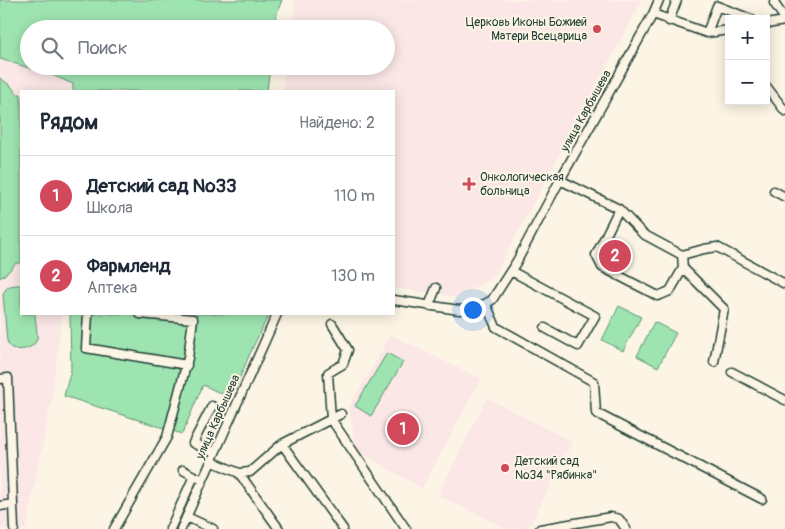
<!DOCTYPE html>
<html lang="ru">
<head>
<meta charset="utf-8">
<style>
  body { margin:0; font-family:Pangolin,sans-serif; background:#f6f6f7; color:#1f2937 }
  .controls { position:absolute; right:15px; top:15px; display:grid; overflow:hidden; border-radius:0px; box-shadow:0 2px 12px #0003 }
  .controls button { width:45px; height:45px; display:grid; place-items:center; padding:0; border:0; border-bottom:1px solid #e0e1e3; background:#fff; color:#1f2937; font:25px sans-serif }
  .you { position:absolute; left:472px; top:309px; width:18px; height:18px; margin:-12px; border:4px solid #fff; border-radius:50%; background:#1a73e8; box-shadow:0 0 0 8px #1a73e833 }
  .badge { display:grid; place-items:center; width:32px; height:32px; border-radius:50%; background:#d1495b; color:#fff; font-size:16px; font-weight:700 }
  .pin { position:absolute; translate:-50% -50%; border:2px solid #fff; box-shadow:0 1px 5px #0006 }
  .list { margin:0; padding:0; list-style:none }
  h2 { display:flex; justify-content:space-between; align-items:center; height:65px; margin:0; padding:0 20px; font-size:21px }
  h2 small { font-size:16px; font-weight:400; color:#747a83 }
  .list li { display:grid; grid-template-columns:32px 1fr auto; gap:15px; align-items:center; box-sizing:border-box; height:80px; padding:0 20px; border-top:1px solid #e0e1e3 }
  .list b { display:block; font-size:19px; white-space:nowrap }
  .list p { margin:0; font-size:16px; white-space:nowrap; color:#747a83 }
  .list em { font-size:16px; font-style:normal; color:#747a83 }
  .icon { flex:none; width:28px; height:28px; fill:none; stroke:currentColor; stroke-width:2; stroke-linecap:round; stroke-linejoin:round }
  .map { position:relative; flex:none; width:785px; height:529px; overflow:hidden }
  .search { position:absolute; background:#fff; box-shadow:0 2px 12px #0003; left:20px; top:20px; width:375px; height:55px; display:flex; align-items:center; gap:12px; box-sizing:border-box; padding:0 18px; border-radius:28px; color:#747a83; font-size:19px }
  .panel { position:absolute; background:#fff; box-shadow:0 2px 12px #0003; left:20px; top:90px; width:375px; height:225px; border-radius:0px }
  .map>svg:first-child { display:block }
  .built { fill:#fae7e6 }
  .green { fill:#9ee4b1; stroke:#5e9072 }
  .lines { fill:none; stroke-linecap:round; stroke-linejoin:round }
  .minor-casing { stroke:#1f3d34; stroke-width:11 }
  .minor { stroke:#fcf5e5; stroke-width:8 }
  .poi-dot { fill:#d1495b; stroke:#fcf5e5; stroke-width:2 }
  .labels { text-anchor:middle; dominant-baseline:central; stroke-width:4; stroke-linejoin:round; paint-order:stroke }
  .poi-label { font-size:12px; fill:#1f3d34; stroke:#fcf5e5; text-anchor:start }
  .street-label { font-size:12px; fill:#1f3d34; stroke:#fcf5e5 }
</style>
</head>
<body>
<div class="map">
<svg width="785" height="529" viewBox="0 0 785 529">
  <rect width="100%" height="100%" fill="#fcf5e5"/>
  <filter id="ink" filterUnits="userSpaceOnUse"><feTurbulence type="fractalNoise" baseFrequency=".02" numOctaves="2"/><feDisplacementMap in="SourceGraphic" scale="10" xChannelSelector="R" yChannelSelector="G"/><feConvolveMatrix kernelMatrix="1 2 1 2 8 2 1 2 1" color-interpolation-filters="sRGB"/></filter>
  <g filter="url(#ink)">
    <path class="built" d="M295 0H642L494 277 456 297 394 288V91H282L286 66H386V29H292Z
      M0 60 52 75 73 84V91H21V314H62L52 397 26 529H0Z
      M391 335 481 379 422 488 356 450 349 407Z
      M487 398 572 442 528 529H507L438 495Z"/>
    <path class="green" d="M0 0H282L277 13 275 29H29V66H270L267 91H73V84L52 75 0 59Z
      M0 78 11 86 17 94H21V263H16L8 272 0 278Z
      M21 285V314H35C35 321 38 332 37 339 35 348 20 352 12 348 9 346 9 345 7 341L3 294C7 285 12 285 21 285Z
      M619 306 641 317 623 351 602 340Z
      M70 314H269L252 349 231 398 203 385 182 434 64 396 71 370Z
      M654 322 676 333 658 367 637 356Z
      M387 353 403 362 371 416 355 406Z"/>
    <g class="lines">
      <g class="minor-casing">
        <path id="minor" d="M775 0 774 3 785 19
          M653 14 707 33 729 30
          M669 21 677 0
          M766 24 785 21
          M707 33 717 6 751 19
          M766 86 785 111
          M560 180 619 209 643 234 682 255
          M774 191 785 197
          M619 209 596 255 602 267 658 296 670 291 683 268 682 255 704 249 717 247 785 284
          M683 268 724 309 714 362
          M511 271 595 316 578 346 545 328
          M394 300 459 310 479 307 492 300 517 261 560 180 653 14 659 0
          M486 304 496 327 594 382 596 413 762 499
          M429 306 436 288
          M88 314 86 348 187 365
          M332 324 348 350 343 364 328 373 331 419 406 529
          M732 372 785 400
          M0 379 8 378 14 529
          M212 406 193 443 215 453
          M282 444 343 529
          M211 461 239 473 279 529
          M183 470 194 476
          M239 473 250 472 282 444 341 414
          M0 506 13 504
          M187 517 213 529
          M114 529 167 437 188 358 193 319 140 314
          M170 529 194 476 203 480
          M181 529 277 314
          M540 529 611 517 619 519 626 529"/>
      </g>
      <use href="#minor" class="minor"/>
    </g>
  </g>
  <g class="poi-dot">
    <circle cx="597" cy="29" r="5"/>
    <path d="M466.5 176.5h5v5h5v5h-5v5h-5v-5h-5v-5h5z"/>
    <circle cx="505" cy="468" r="5"/>
  </g>
  <g class="labels">
    <g class="poi-label">
      <text x="587" y="22" text-anchor="end">Церковь Иконы Божией<tspan x="587" dy="14">Матери Всецарица</tspan></text>
      <text x="480" y="177">Онкологическая<tspan x="480" dy="14">больница</tspan></text>
      <text x="515" y="461">Детский сад<tspan x="515" dy="14">№34 "Рябинка"</tspan></text>
    </g>
    <g class="street-label">
      <text transform="translate(586 111) rotate(-61)">улица Карбышева</text>
      <text transform="translate(218 417) rotate(-66)">улица Карбышева</text>
    </g>
  </g>
</svg>
<div class="controls">
<button>+</button>
<button>−</button>
</div>
<div class="you"></div>
<div class="pin badge" style="left:403px;top:429px">1</div>
<div class="pin badge" style="left:615px;top:256px">2</div>
<div class="search"><svg class="icon" aria-label="search" viewBox="0 0 24 24"><circle cx="10" cy="10" r="6"/><path d="M15 15l6 6"/></svg>Поиск</div>
<section class="panel">
<h2>Рядом<small>Найдено: 2</small></h2>
<ul class="list">
<li><span class="badge">1</span><div><b>Детский сад №33</b><p>Школа</p></div><em>110 m</em></li>
<li><span class="badge">2</span><div><b>Фармленд</b><p>Аптека</p></div><em>130 m</em></li>
</ul>
</section>
</div>
</body>
</html>
